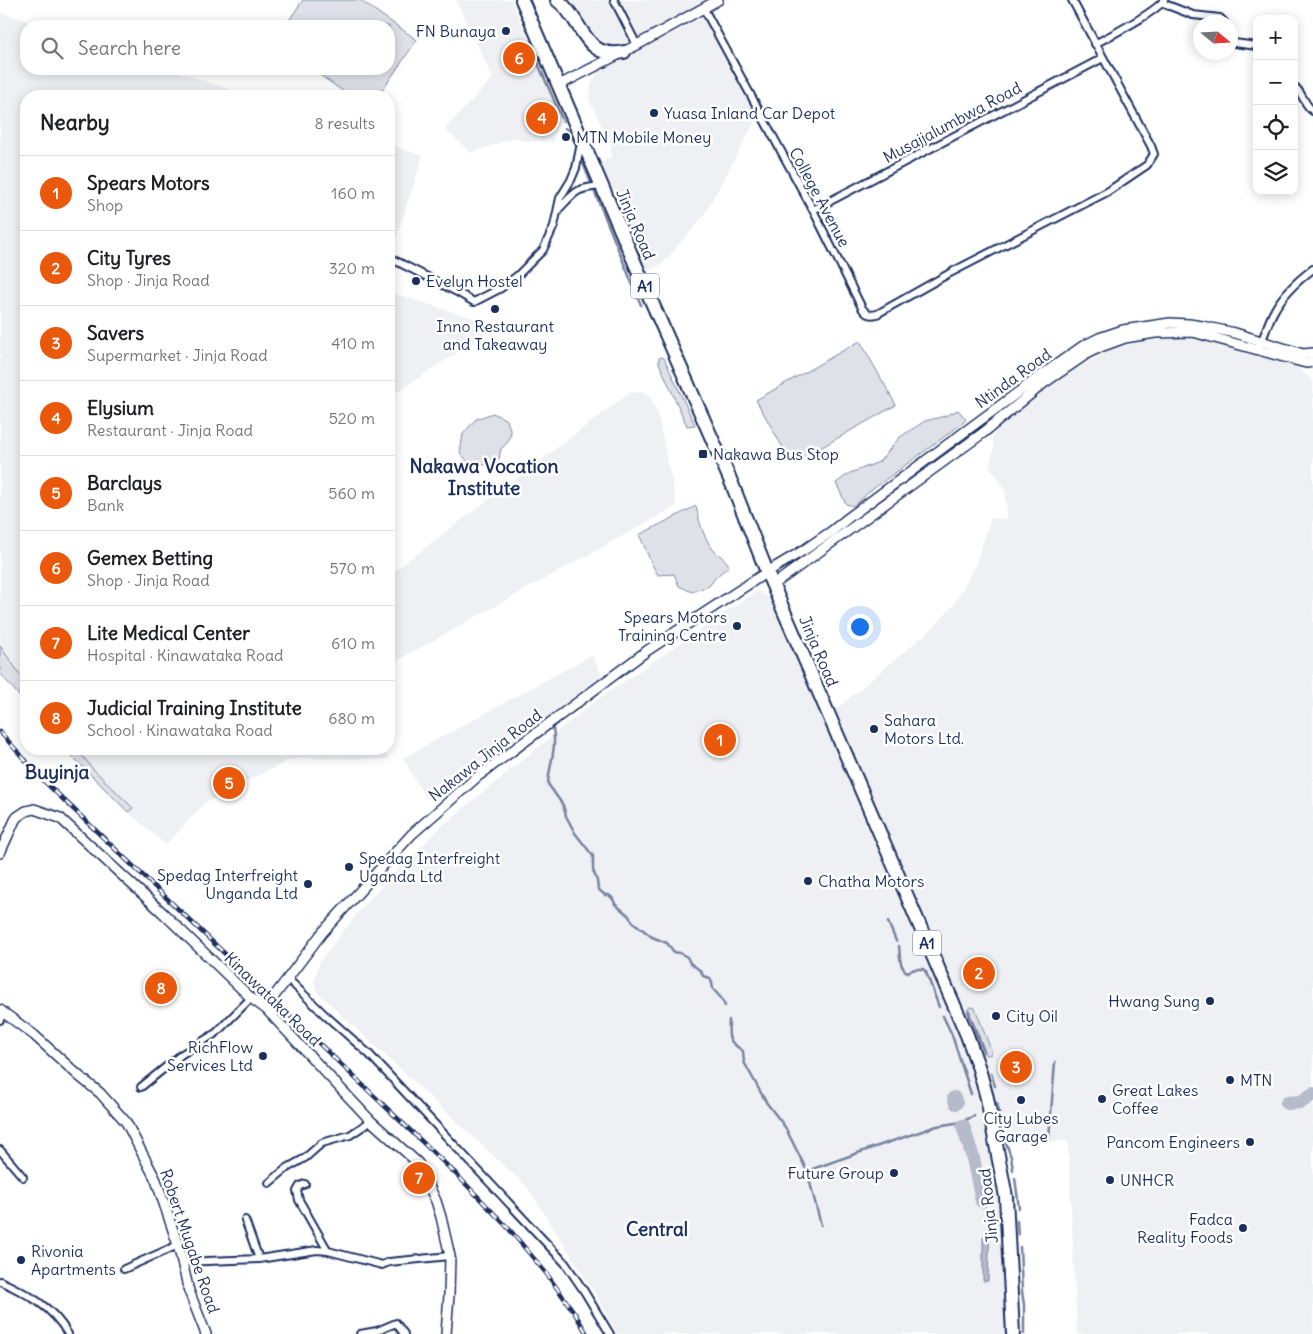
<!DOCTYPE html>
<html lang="en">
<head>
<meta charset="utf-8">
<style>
  body { margin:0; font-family:Delius,sans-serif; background:#f2f2f2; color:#202124 }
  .controls { position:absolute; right:15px; top:15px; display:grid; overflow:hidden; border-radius:10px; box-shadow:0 2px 12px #0003 }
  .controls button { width:45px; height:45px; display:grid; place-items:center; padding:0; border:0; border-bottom:1px solid #e0e0e0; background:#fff; color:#202124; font:25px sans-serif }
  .compass { position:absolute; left:1193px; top:15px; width:45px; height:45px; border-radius:50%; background:#fff; box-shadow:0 2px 12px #0003; rotate:108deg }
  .you { position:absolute; left:859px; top:626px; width:18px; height:18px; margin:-12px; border:4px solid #fff; border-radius:50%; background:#1a73e8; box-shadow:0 0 0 8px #1a73e833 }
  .badge { display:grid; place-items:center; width:32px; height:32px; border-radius:50%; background:#ea580c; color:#fff; font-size:16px; font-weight:700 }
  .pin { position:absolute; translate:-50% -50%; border:2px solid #fff; box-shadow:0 1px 5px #0006 }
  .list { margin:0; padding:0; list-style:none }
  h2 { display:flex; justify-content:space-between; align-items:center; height:65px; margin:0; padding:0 20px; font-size:21px }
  h2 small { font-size:16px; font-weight:400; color:#757577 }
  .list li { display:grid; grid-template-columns:32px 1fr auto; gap:15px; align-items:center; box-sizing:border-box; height:75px; padding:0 20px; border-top:1px solid #e0e0e0 }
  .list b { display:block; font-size:19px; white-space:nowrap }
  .list p { margin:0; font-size:16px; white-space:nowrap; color:#757577 }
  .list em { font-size:16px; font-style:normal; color:#757577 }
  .icon { flex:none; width:28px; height:28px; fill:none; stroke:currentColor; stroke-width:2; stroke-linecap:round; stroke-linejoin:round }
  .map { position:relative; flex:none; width:1313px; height:1334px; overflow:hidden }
  .search { position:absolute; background:#fff; box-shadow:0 2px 12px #0003; left:20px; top:20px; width:375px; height:55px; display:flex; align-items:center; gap:12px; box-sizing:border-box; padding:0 18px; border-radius:20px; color:#757577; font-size:19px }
  .panel { position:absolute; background:#fff; box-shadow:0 2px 12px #0003; left:20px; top:90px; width:375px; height:665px; border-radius:20px }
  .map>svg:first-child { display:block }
  .built { fill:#eff0f4 }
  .green { fill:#dee1e7; stroke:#7c88a2 }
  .water { fill:#b5bbca; stroke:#77839f }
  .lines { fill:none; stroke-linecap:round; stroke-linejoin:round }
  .stream { stroke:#77839f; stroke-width:2.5 }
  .river { stroke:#b5bbca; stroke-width:14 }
  .street-casing { stroke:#1b2f5e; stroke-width:10 }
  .secondary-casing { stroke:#1b2f5e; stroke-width:12 }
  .highway-casing { stroke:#1b2f5e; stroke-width:16 }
  .street { stroke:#fff; stroke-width:6 }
  .secondary { stroke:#fff; stroke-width:9 }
  .highway { stroke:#fff; stroke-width:12 }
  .rail-casing { stroke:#1b2f5e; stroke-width:4.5 }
  .rail { stroke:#fff; stroke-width:2.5; stroke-dasharray:8; stroke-linecap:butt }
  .poi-dot { fill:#1b2f5e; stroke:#fff; stroke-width:2 }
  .labels { text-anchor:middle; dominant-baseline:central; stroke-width:5; stroke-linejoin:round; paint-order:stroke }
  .shield { fill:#fff; stroke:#5f6d8e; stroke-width:1 }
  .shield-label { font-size:15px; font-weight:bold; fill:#1b2f5e }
  .poi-label { font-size:16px; fill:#1b2f5e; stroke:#fff; text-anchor:start }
  .street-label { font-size:16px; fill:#1b2f5e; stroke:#fff }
  .quarter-label { font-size:19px; font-weight:bold; fill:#1b2f5e; stroke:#fff }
</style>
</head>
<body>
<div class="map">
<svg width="1313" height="1334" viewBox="0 0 1313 1334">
  <rect width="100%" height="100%" fill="#fff"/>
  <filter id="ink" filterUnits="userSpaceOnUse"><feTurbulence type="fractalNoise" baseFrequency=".02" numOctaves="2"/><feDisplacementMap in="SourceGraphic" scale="10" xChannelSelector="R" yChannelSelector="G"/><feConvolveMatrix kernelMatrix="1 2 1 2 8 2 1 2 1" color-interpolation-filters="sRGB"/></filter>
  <g filter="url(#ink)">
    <path class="built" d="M456 0H511L565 121 557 126 555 132 554 142 523 141 517 137 471 153 454 137 444 130 493 78Z
      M568 0H710L620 50H604Z
      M0 12 43 26H26V69H169L250 96H26V704L0 673Z
      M705 16 757 118 703 217 662 264 646 271 601 163 611 157V146L589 99 592 83 598 72Z
      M389 144 423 156 389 260Z
      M389 292 482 321 490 331 389 397Z
      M1164 335H1188L1211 338 1262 356 1296 366 1313 381V1334H1077L1068 1141 1003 1144 985 1069 970 1030 949 976 833 712 935 626 953 606 965 585 976 563 991 518 1007 519V510L1005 491 999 479 989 467 994 447 992 438 996 429 1066 374 1112 349Z
      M631 392H644L650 397 657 412 676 501 675 507 389 665V575Z
      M760 592 766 596 771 601 777 611 806 682 936 979 959 1034 978 1095 989 1139 997 1188 1006 1334H617L599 1300 528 1188 317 992 314 981 320 961 368 900 443 825 591 704 754 593Z
      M592 655 602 676 447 793 439 797 431 799 423 794 403 758Z
      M65 749H384L389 759 298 758 287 761 206 802 166 845 128 812Z"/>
    <path class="green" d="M303 0H360L417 40 378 96H350L311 69H389V26H285Z
      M860 341 896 405 792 464 756 400Z
      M661 357 664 358 695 425 687 426 659 363V358Z
      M958 410 966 419 963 423 869 492 854 506 846 504 836 483 850 473 879 462 900 437 925 421 945 416Z
      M493 413 507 420 511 433 508 442 501 449 499 459 485 465H471L460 453 463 434 476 419Z
      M696 506C699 521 703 536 712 548 717 555 726 558 729 566L717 576 709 586 692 592 679 586 674 574 658 575C649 561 646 548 639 535Z
      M0 646 26 683V704L0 673Z
      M65 749H77L92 768 133 808 128 812Z
      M971 1007 975 1008 991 1050V1054L987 1055 983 1053 967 1011 969 1008Z"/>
    <path class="water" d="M976 1163 984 1201H980L970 1165Z
      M989 1236C990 1251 988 1266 988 1281H983V1237Z"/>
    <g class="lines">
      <path class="stream" d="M537 61 563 121
        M565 128 571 135 578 149
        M580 156 641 305
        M553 729C557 748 549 766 548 784L563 805 566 816 575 833 593 856V870L597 881 598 889 605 895H609L613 899 615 904 628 915 633 922 652 937 667 943 674 952 680 953 687 957 690 963 701 971 703 976 710 978 712 983 713 989 721 998 725 1006
        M888 922 896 941
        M899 946C900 955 899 967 907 972L915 969H923L926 972 939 1007
        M969 1011 970 1016 984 1051
        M943 1016 952 1035 971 1094
        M729 1020C728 1039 727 1040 743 1051L744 1062 766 1102 785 1127 807 1171 821 1225
        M991 1073 995 1086
        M997 1103 1005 1140 1011 1157 1013 1170
        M1049 1138 1055 1062
        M807 1171 872 1148 937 1126 961 1122 974 1116
        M1015 1178 1019 1208
        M1017 1221 1018 1235
        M1020 1247 1022 1291 1024 1305V1334"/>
      <path class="river" d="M954 1098 956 1103
        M1287 1103 1301 1102 1313 1094
        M963 1126 973 1158 982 1201"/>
      <g class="street-casing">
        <path id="street" d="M614 0 637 45
          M1162 3 1193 15 1220 18 1224 22
          M704 9 813 210 862 308C866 314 869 316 877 314L950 273 1107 192 1147 165 1154 154 1151 146 1072 0
          M1230 38 1234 43 1257 46
          M1095 44C1111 35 1155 13 1164 0
          M1294 86C1303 93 1304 105 1313 111
          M559 209C576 190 577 188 603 186
          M813 210 1103 58
          M390 258 457 292 474 302 501 288 517 276 543 250 554 226 560 198 571 180 576 168 581 143
          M1259 350C1263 338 1267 325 1273 313 1282 295 1297 281 1313 269
          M288 979 325 1015 369 1054 565 1263 584 1291 610 1334
          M0 1020 3 1012
          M141 1087 182 1054 216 1033 251 998
          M0 1150 23 1177
          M269 1183 287 1168 305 1158 322 1143 350 1135 371 1121
          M305 1184 300 1186 297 1191 299 1200 328 1251
          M245 1220 259 1259
          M182 1262 259 1259 317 1250 328 1251 382 1265 389 1262 450 1256
          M124 1269 178 1245
          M0 1281C28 1294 52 1306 68 1334
          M360 1334 377 1331 396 1323 404 1334"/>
      </g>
      <g class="secondary-casing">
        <path id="secondary" d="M559 85 637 45 718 0
          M773 585 983 433 1044 383 1088 353 1103 346 1125 338 1155 333 1193 332 1306 363 1313 362
          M0 853 15 820 17 817 26 811 34 809 60 818 163 913 251 998 266 1009 371 1121 418 1163 436 1201 441 1217 450 1256 449 1295 446 1334
          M266 1009 272 999 322 933 378 871 412 834 477 777 648 650 767 572 804 550 832 531 848 518 1036 379 1083 346 1099 338 1123 330 1170 323 1189 324 1202 326 1235 333 1303 354 1313 353
          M0 1010 34 1035 79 1076 100 1093 126 1122 156 1180 178 1245 189 1291 206 1334"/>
      </g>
      <g class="highway-casing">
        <path id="highway" d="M522 0 646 289 732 484 767 572 967 1035 979 1069 987 1098 1006 1197 1013 1334
          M557 0C583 18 583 61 624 52"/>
      </g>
      <use href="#street" class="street"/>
      <use href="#secondary" class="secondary"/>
      <use href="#highway" class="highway"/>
      <g class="rail-casing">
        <path id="rail" d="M0 732 43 780 134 867 457 1175 509 1229 546 1273 574 1312 587 1334"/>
      </g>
      <use href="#rail" class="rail"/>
    </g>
  </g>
  <g class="poi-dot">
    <circle cx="506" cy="31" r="5"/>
    <circle cx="654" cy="113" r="5"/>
    <circle cx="566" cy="137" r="5"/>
    <circle cx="416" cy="281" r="5"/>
    <circle cx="495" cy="309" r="5"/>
    <rect x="698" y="449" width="10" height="10" rx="2.5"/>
    <circle cx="737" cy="626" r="5"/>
    <circle cx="874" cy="729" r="5"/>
    <circle cx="349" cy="867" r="5"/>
    <circle cx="808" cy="881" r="5"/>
    <circle cx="308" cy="884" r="5"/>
    <circle cx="1210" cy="1001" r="5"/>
    <circle cx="996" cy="1016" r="5"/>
    <circle cx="263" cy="1056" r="5"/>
    <circle cx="1230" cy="1080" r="5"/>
    <circle cx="1102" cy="1099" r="5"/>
    <circle cx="1021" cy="1100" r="5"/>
    <circle cx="1250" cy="1142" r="5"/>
    <circle cx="894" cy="1173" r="5"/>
    <circle cx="1110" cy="1180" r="5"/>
    <circle cx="1243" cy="1228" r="5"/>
    <circle cx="21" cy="1260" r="5"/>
  </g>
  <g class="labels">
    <g class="shield">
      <rect x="631" y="273.5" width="28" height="25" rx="4"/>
      <rect x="913" y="930.5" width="28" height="25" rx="4"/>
    </g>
    <g class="shield-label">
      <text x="645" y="286">A1</text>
      <text x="927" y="943">A1</text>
    </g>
    <g class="poi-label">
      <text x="496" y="31" text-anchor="end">FN Bunaya</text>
      <text x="664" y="113">Yuasa Inland Car Depot</text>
      <text x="576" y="137">MTN Mobile Money</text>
      <text x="426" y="281">Evelyn Hostel</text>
      <text x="495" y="326" text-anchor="middle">Inno Restaurant<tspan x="495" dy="18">and Takeaway</tspan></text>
      <text x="713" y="454">Nakawa Bus Stop</text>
      <text x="727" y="617" text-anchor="end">Spears Motors<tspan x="727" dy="18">Training Centre</tspan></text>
      <text x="884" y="720">Sahara<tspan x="884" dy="18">Motors Ltd.</tspan></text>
      <text x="359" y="858">Spedag Interfreight<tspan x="359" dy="18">Uganda Ltd</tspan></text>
      <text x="298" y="875" text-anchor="end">Spedag Interfreight<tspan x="298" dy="18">Unganda Ltd</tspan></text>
      <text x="818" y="881">Chatha Motors</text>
      <text x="1200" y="1001" text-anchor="end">Hwang Sung</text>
      <text x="1006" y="1016">City Oil</text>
      <text x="253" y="1047" text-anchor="end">RichFlow<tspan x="253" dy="18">Services Ltd</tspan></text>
      <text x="1240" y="1080">MTN</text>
      <text x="1112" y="1090">Great Lakes<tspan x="1112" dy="18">Coffee</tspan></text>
      <text x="1021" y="1118" text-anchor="middle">City Lubes<tspan x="1021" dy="18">Garage</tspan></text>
      <text x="1240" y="1142" text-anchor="end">Pancom Engineers</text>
      <text x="884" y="1173" text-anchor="end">Future Group</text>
      <text x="1120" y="1180">UNHCR</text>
      <text x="1233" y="1219" text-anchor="end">Fadca<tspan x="1233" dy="18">Reality Foods</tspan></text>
      <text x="31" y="1251">Rivonia<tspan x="31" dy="18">Apartments</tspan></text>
    </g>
    <g class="street-label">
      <text transform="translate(952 122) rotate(-28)">Musajjalumbwa Road</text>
      <text transform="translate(820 197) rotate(62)">College Avenue</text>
      <text transform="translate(636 224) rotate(67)">Jinja Road</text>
      <text transform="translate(1013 378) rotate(-36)">Ntinda Road</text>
      <text transform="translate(819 651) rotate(67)">Jinja Road</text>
      <text transform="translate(485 755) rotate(-38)">Nakawa Jinja Road</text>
      <text transform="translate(273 999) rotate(44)">Kinawataka Road</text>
      <text transform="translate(988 1206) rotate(-96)">Jinja Road</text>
      <text transform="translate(190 1241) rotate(71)">Robert Mugabe Road</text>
    </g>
    <g class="quarter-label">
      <text x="484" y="466">Nakawa Vocation<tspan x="484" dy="22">Institute</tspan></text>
      <text x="57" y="772">Buyinja</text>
      <text x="657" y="1229">Central</text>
    </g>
  </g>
</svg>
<div class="controls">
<button>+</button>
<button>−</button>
<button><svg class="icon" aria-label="locate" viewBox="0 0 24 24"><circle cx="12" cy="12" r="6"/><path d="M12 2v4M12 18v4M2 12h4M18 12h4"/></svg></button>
<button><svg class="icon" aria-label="layers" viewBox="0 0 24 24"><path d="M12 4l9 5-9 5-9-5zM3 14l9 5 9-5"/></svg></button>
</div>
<svg class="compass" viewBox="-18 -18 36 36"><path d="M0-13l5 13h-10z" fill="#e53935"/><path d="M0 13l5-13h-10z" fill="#757577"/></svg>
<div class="you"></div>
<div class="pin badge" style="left:720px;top:740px">1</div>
<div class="pin badge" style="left:979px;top:973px">2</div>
<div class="pin badge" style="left:1016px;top:1067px">3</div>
<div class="pin badge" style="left:542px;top:118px">4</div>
<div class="pin badge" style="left:229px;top:783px">5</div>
<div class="pin badge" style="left:519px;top:58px">6</div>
<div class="pin badge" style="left:419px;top:1178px">7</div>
<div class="pin badge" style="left:161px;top:988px">8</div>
<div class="search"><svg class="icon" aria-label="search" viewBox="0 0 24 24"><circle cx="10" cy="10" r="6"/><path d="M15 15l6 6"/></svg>Search here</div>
<section class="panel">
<h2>Nearby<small>8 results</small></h2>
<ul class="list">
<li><span class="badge">1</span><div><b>Spears Motors</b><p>Shop</p></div><em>160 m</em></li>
<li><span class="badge">2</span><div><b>City Tyres</b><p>Shop · Jinja Road</p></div><em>320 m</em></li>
<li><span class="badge">3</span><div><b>Savers</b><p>Supermarket · Jinja Road</p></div><em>410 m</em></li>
<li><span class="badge">4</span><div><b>Elysium</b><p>Restaurant · Jinja Road</p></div><em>520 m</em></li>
<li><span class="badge">5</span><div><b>Barclays</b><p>Bank</p></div><em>560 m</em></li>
<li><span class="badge">6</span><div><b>Gemex Betting</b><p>Shop · Jinja Road</p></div><em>570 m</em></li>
<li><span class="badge">7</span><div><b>Lite Medical Center</b><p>Hospital · Kinawataka Road</p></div><em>610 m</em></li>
<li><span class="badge">8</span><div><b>Judicial Training Institute</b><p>School · Kinawataka Road</p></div><em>680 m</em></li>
</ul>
</section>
</div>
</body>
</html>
